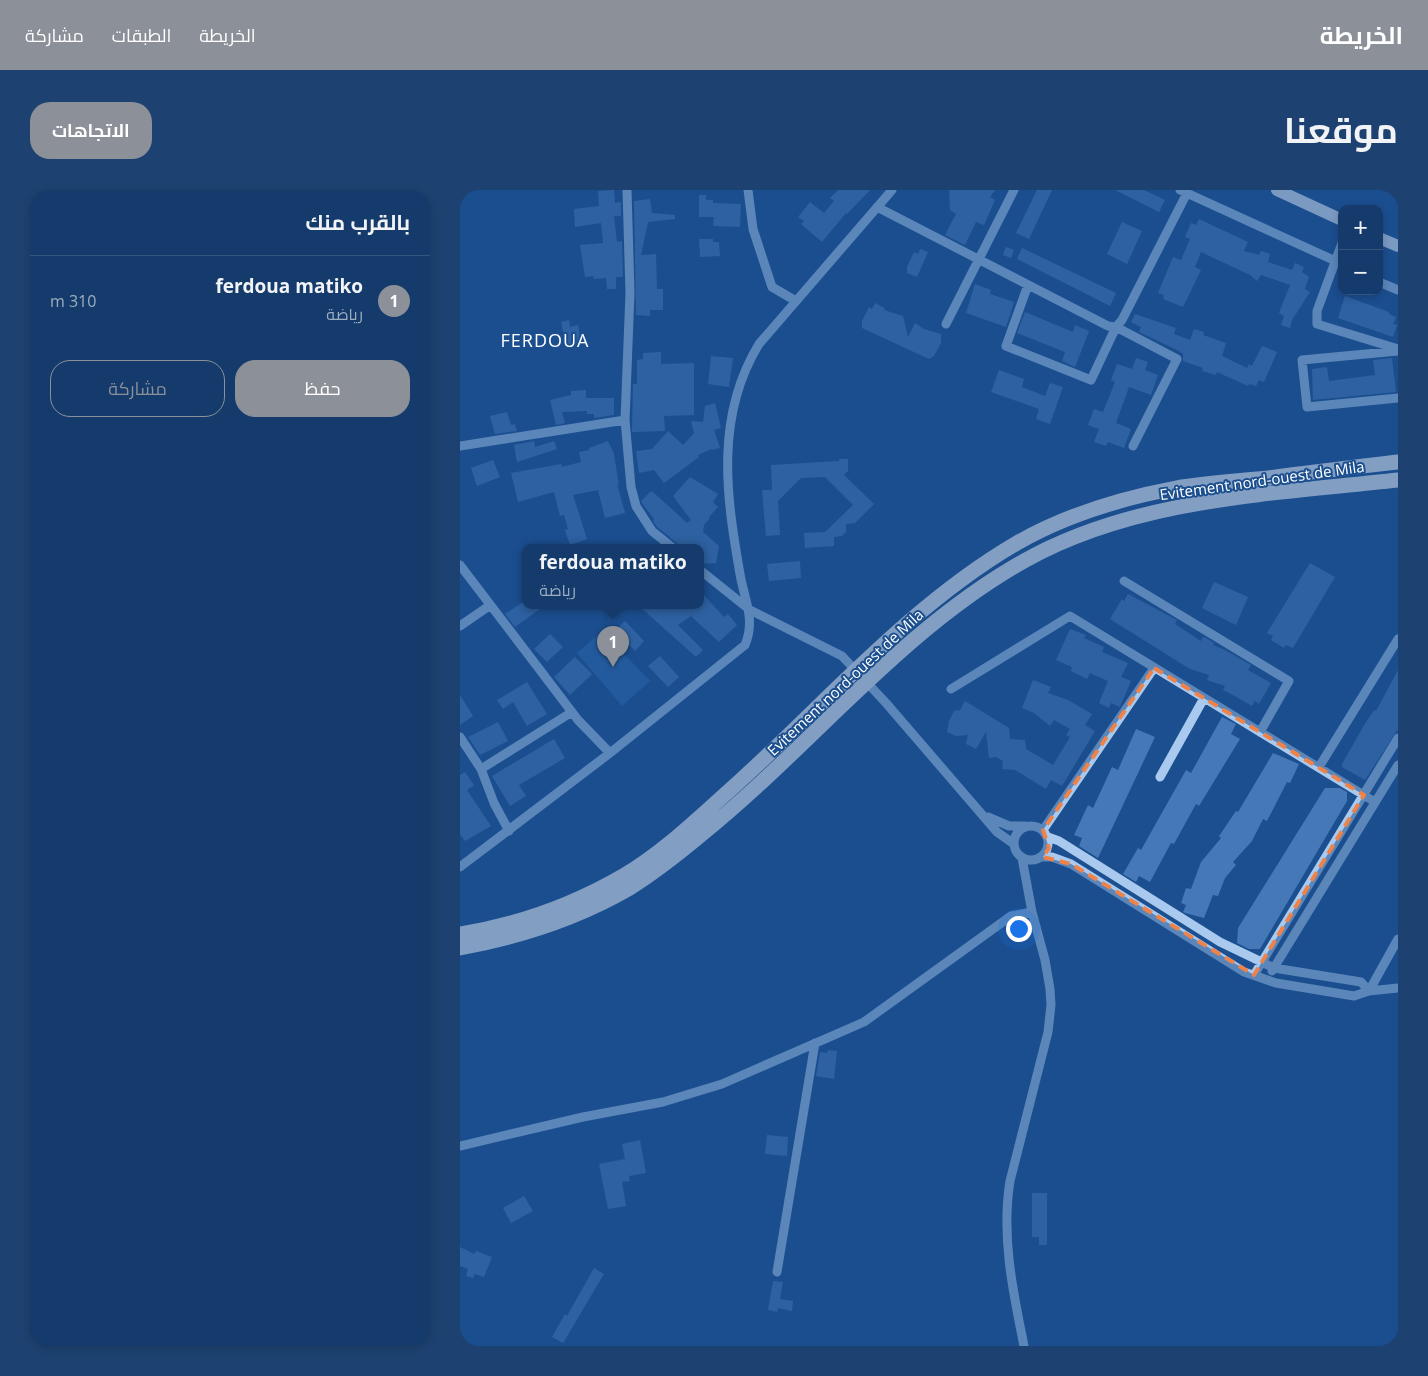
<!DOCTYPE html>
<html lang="ar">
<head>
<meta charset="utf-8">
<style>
  body { margin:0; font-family:"Open Sans",Cairo,sans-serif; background:#1d4271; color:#f1f3f6; direction:rtl }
  .controls { position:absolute; right:15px; top:15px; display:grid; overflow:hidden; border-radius:10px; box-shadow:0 2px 8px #0003 }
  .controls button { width:45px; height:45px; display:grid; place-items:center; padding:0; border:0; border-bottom:1px solid #33557e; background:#143b6b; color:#f1f3f6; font:25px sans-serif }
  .you { position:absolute; left:558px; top:738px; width:18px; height:18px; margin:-12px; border:4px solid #fff; border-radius:50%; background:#1a73e8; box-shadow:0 0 0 8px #1a73e833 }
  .badge { display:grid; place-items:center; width:32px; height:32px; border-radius:50%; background:#8c9099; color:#fff; font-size:16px; font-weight:700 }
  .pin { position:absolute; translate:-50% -41px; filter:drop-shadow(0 1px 2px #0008) }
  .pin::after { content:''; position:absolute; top:26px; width:18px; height:15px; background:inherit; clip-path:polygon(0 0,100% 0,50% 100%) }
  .popup { position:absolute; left:62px; top:354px; width:182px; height:65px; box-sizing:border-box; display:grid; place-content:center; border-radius:10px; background:#143b6b; filter:drop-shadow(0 1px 4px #0005); font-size:16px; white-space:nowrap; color:#9dadc1 }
  .popup b { font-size:19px; color:#f1f3f6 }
  .popup::after { content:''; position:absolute; left:50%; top:100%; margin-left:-10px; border:10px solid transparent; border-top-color:#143b6b }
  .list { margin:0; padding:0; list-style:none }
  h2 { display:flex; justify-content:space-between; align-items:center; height:65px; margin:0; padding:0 20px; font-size:21px }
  h2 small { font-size:16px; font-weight:400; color:#9dadc1 }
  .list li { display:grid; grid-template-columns:32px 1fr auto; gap:15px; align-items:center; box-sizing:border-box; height:90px; padding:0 20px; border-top:1px solid #33557e }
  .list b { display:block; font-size:19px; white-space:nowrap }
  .list p { margin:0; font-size:16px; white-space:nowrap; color:#9dadc1 }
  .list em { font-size:16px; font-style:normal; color:#9dadc1 }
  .actions { display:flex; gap:10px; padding:15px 20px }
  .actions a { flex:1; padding:11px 0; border:1px solid #8c9099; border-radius:20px; text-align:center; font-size:18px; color:#8c9099 }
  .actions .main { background:#8c9099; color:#fff }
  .map { position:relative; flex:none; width:938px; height:1156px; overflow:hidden; direction:ltr; border-radius:20px }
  header { display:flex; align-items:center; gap:30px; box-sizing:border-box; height:70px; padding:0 25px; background:#8c9099; color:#fff }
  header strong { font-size:24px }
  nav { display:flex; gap:28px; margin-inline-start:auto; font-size:18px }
  .intro { display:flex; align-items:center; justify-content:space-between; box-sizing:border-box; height:120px; padding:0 30px }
  h1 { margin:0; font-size:35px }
  .button { padding:12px 22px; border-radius:20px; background:#8c9099; color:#fff; font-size:18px; font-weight:700 }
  main { display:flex; gap:30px; padding:0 30px }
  aside { flex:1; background:#143b6b; border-radius:20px; box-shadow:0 2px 8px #0003 }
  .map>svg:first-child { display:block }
  .green { fill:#2e69ad }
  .building { fill:#4478b7 }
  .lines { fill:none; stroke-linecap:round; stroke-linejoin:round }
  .minor { stroke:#a9c9ee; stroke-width:9 }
  .major { stroke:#f0f6ff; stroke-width:12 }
  .highway { stroke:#fff; stroke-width:15 }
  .marked { fill:none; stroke:#ee8249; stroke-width:4; stroke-dasharray:10 6; stroke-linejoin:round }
  .labels { text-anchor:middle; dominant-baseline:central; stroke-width:4; stroke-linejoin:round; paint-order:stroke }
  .street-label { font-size:15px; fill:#fff; stroke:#1b4f8f }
  .quarter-label { font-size:18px; letter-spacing:1px; fill:#fff; stroke:#1b4f8f }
</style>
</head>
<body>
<header>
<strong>الخريطة</strong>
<nav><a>الخريطة</a><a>الطبقات</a><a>مشاركة</a></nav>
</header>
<div class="intro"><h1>موقعنا</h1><a class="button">الاتجاهات</a></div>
<main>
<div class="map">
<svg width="938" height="1156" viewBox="0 0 938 1156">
  <rect width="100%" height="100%" fill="#1b4f8f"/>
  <path class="green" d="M142 441 190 491 162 516 117 463Z"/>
  <path class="building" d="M154 0 155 13 161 12V26H154L157 52 162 51 163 87H156V99H147L146 88 134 89 133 86 125 87 120 55 143 53 141 33 115 37 114 19 139 16 138 1Z
    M378 0H410L387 24 386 23 362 52 341 34 344 31 338 27 350 12 364 23 374 11 370 8Z
    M489 0H535L530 7 535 10 524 35 516 32 505 55 485 45 496 24 490 20Z
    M577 0H592L569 49 556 43Z
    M655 0H684L705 10 699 22Z
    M239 5H246V10H253V13L281 14 280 37 253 36 254 27H239Z
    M190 9 192 23 215 25V29L188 32 181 65 196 64 197 99H203V120H190V126L176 125 174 11Z
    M739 29 788 52 784 61 799 65 801 61 810 64 808 72 832 80 835 73 844 77 842 82 849 87 845 99 850 102 832 130 830 138 821 135 824 126 819 123 830 95 801 85 797 91 790 85 741 62 735 77 741 80 723 117 703 109 704 105 698 103 713 67 721 70 730 49 725 47 731 33 736 35Z
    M662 32 682 41 667 74 647 64Z
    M239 49H253V52H259L260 66 240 67Z
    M546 57 554 60 551 68 543 65Z
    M562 58 656 103 650 116 557 69Z
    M460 59 468 62 457 87 447 83V77L454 62 458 64Z
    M515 94 531 100 530 104 554 112 546 137 506 123Z
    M885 106 929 122V124L936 127 933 134 937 135 933 147 878 128Z
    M415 113 425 118 424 120 443 126 448 147 455 133 464 139 481 144V153L474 166 469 169 402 138V131L409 117 412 119Z
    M565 122 613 142 615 135 629 141 615 177 602 171 605 162 557 143Z
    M675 124 716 138 714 144 730 150 734 139 744 142 743 145 766 153 762 166 787 178 789 174 792 176 802 156 817 162 804 192 799 190 796 196 789 194 788 196 757 182 756 185 742 181 743 178 723 171V164L719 161 679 142 681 137 671 132Z
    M109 130 110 137 118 135 121 153 106 156 101 132Z
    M201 162V174L234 173V225L204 226 205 241 172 242 173 194H177V170L183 169V163Z
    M251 166 273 168 269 197 248 194Z
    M676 168 688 172 685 180 698 185 691 205 669 197 656 233 671 239 664 258 648 252 646 256 634 252 639 239 628 235 634 219 643 222 655 192 651 190 657 174 672 179Z
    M932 168 936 202 853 210 852 179 867 177 869 191 915 185 913 170Z
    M539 180 564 189 562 197 585 206 590 193 603 197 590 234 576 229 579 219 531 202Z
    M126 200V208H154V225L134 228V224H127V221L102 222 105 233 96 235 90 210 111 205V201Z
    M255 213 261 238 254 240 260 258 252 260 251 259 238 265 239 267 204 293 194 280 179 283 176 261 192 259 208 241 223 255 234 243 231 231 243 232 245 216Z
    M47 222 51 235 55 234 57 241 35 244 30 226Z
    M74 251 75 257 94 251 97 259 57 272 54 255Z
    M148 251 154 264 159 296 157 294 165 323 145 328 138 300 113 305 127 349 110 355 105 340 108 339 104 325 100 326 94 302 58 312 51 283 101 274 102 277 121 272 119 262 129 260V258Z
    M379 269H388V281L384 285 414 314 395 333 386 334V342L382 346 374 347V356L345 358 344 343 365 342 393 315 365 287 341 288 318 311 320 345 306 346 302 300H312L311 275 379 271Z
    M33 270 40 287 17 296 11 278Z
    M230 287 258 304 253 312 258 317 249 327 250 328 244 335 243 342 259 356 256 373 240 374V358H219L217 353 197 337 193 331 194 329 182 313 181 311 190 302H193L227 333 231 330 213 306Z
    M340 371 341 388 309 391 307 374Z
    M850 373 875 387 833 458 826 455 824 458 811 450 813 446 807 443Z
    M754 392 788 407 776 435 742 418Z
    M240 401 264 427 268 424 277 435 259 452 231 426 218 435 243 460 236 467 179 416H240Z
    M668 404 717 430 715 434 741 451 743 447 746 448 754 453 753 455 765 460 791 475 788 480 811 493 799 514 795 511 792 516 773 505 763 500 765 496 747 490 749 485 730 479 650 429 662 409 664 411Z
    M66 410V416H84L55 437 45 424Z
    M165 431 184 451 175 461 155 440Z
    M610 439 626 445 624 448 644 457 642 462 668 473 661 487 671 491 660 517 651 513 649 518 639 513 648 491 630 483 627 489 611 481 612 477 596 470Z
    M90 444 103 457 87 472 74 459Z
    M200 466 219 487 208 497 188 476Z
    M115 467 132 484 110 505 94 487Z
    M938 480V539L905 590 882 577V574L903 537 914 520 916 521Z
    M573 490 591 497 588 503 608 510 632 524 625 535 635 541 602 596 591 590 586 599 555 580 542 579 543 571 536 567 529 568 526 542 516 559 506 554 508 545 496 546 487 542 489 531 494 521 500 520 505 511 549 538 550 549 565 550 566 559 593 575 610 547 606 545 610 539 594 530 590 536 574 523 562 518Z
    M67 492 87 524 67 536 53 512 43 519 37 510Z
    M0 505 13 526 0 535Z
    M762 527 776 534 771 544 780 549 739 616 736 614 714 654 711 653 690 692 679 686 676 692 663 684 678 658 681 660 726 580 731 583Z
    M38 532 48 551 20 565 8 547Z
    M676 539 695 547 638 668 619 656 622 648 614 645 628 615 633 618 652 577 658 580Z
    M94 549 105 568 59 595 66 606 50 616 32 586Z
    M813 563 839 574 830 593 827 592 807 631 803 629 792 651 773 672 776 675 765 688 758 706 753 705 744 728 725 723 723 722 726 715 721 713 726 698 731 699 741 672 761 648 759 646 776 621 778 622Z
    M5 582 14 595 7 600 31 636 5 651 0 644V585Z
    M865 598H880L887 602V611L800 759H789L777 753 778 738Z
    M368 860 377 861 374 889 356 886 360 862 367 863Z
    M307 945 328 947 327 966 305 964Z
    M180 950 186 983 169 986 170 991 162 992 166 1016 148 1019 139 974 165 969 162 954Z
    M572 1003H587V1055H579V1047H572Z
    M64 1006 73 1021 51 1033 43 1018Z
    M0 1057 14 1064 16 1061 32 1067 24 1087 15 1084 13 1088 6 1086 8 1079 0 1076Z
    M134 1078 144 1084 103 1153 92 1147 105 1124 107 1126Z
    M313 1091 323 1092 320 1109 333 1111 332 1121 318 1118 317 1122 308 1120Z"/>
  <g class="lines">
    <path class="minor" d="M167 0 170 103 165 230 171 297 176 316 183 327 192 341 213 358
      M288 0 293 39 312 97 336 111
      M720 0 882 74
      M417 17 648 136 656 137 662 130 727 3
      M882 53 857 121V134L938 159
      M919 92 938 100
      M568 95 546 156 631 190 656 137 717 169 673 256
      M486 134 554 0
      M938 161 842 170 847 217 938 208
      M0 256 165 230
      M0 375 118 530 150 563
      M240 380 290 420 382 466 426 513 537 642 554 654
      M664 391 829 491 800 542
      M0 436 29 416
      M491 499 610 426 915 612
      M0 547 21 579 34 613 49 641
      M859 577 938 449
      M21 579 112 522
      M700 587 744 508
      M528 627 549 636H565
      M554 653a17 17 0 1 1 34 0a17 17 0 1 1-34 0Z
      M583 640 694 478
      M588 647 599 651 760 752 814 778 901 792 909 801
      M583 667H592L611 674 784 782 816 793 894 806 909 801 938 798
      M0 677 150 563 285 455C296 429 284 409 280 384 266 305 255 226 299 154L432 0
      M812 781 938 575
      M794 785 938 548
      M909 801 938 749
      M0 956 123 927 203 912 262 894 404 832 551 726 572 722 562 668
      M317 1082 355 853
      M564 1156C553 1102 541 1046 550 991L588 842 591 815 590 799 585 770 572 722"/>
    <path class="major" d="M817 0 882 30
      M919 48 938 56"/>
    <path class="highway" d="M0 744C57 735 113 715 163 686 199 665 230 636 261 608 358 523 444 419 557 353 604 326 663 308 716 298 746 293 778 291 808 288 851 282 895 277 938 272
      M0 758C59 747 116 729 168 699 194 683 218 664 242 644 351 556 441 440 564 371 676 308 813 304 938 290"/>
  </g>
  <path d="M0 0H938V1156H0ZM694 478 904 605 794 785 611 674 583 667 589 658 583 640Z" fill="#1b4f8f" fill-opacity=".55" fill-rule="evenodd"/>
  <path class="marked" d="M694 478 904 605 794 785 611 674 583 667 589 658 583 640Z"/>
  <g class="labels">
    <g class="street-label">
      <text transform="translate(802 290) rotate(-8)">Evitement nord-ouest de Mila</text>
      <text transform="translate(385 492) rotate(-43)">Evitement nord-ouest de Mila</text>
    </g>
    <g class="quarter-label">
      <text x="85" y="150">FERDOUA</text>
    </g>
  </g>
</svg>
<div class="controls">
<button>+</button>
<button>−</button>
</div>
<div class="you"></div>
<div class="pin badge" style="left:153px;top:477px">1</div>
<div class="popup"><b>ferdoua matiko</b>رياضة</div>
</div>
<aside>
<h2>بالقرب منك<small></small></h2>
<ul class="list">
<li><span class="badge">1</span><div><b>ferdoua matiko</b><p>رياضة</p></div><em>310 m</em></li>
</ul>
<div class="actions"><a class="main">حفظ</a><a>مشاركة</a></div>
</aside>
</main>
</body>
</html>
